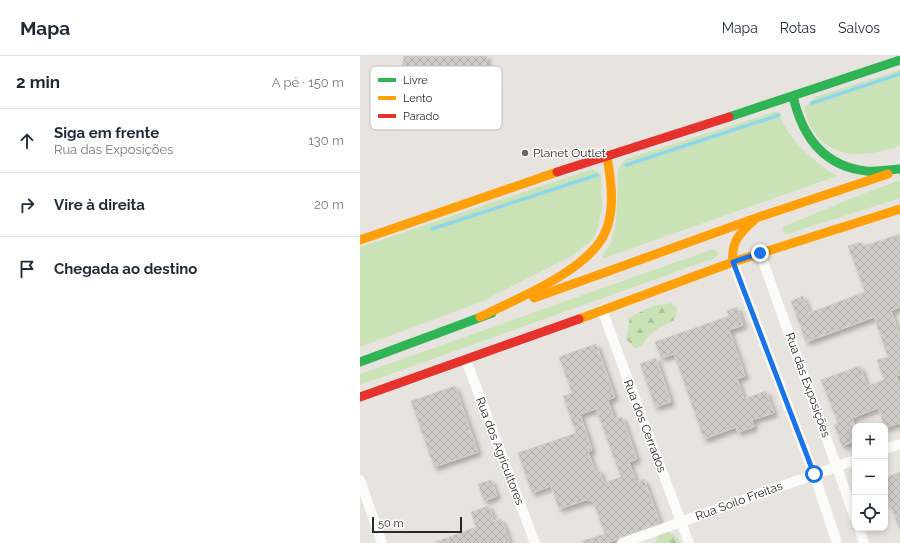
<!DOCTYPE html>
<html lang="pt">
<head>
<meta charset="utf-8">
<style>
  body { margin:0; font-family:Raleway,sans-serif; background:#f6f6f7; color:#1f2937 }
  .controls { position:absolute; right:12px; bottom:12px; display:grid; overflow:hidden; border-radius:8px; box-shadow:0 2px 6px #0003 }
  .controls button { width:36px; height:36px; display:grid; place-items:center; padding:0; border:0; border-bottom:1px solid #e0e1e3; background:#fff; color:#1f2937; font:20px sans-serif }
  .scale { position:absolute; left:12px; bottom:10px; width:90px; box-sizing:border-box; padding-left:4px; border:2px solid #292929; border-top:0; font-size:11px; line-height:14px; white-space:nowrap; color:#292929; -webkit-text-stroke:3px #fff; paint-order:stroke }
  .stop { position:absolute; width:12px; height:12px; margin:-9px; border:3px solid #1a73e8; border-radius:50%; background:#fff }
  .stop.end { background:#1a73e8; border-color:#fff; box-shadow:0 1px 4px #0008 }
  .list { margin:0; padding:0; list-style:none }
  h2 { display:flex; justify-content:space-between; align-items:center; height:52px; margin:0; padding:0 16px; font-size:17px }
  h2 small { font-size:13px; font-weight:400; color:#747a83 }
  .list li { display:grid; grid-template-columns:26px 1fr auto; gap:12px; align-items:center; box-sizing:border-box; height:64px; padding:0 16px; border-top:1px solid #e0e1e3 }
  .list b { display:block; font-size:15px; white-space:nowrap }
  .list p { margin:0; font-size:13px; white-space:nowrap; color:#747a83 }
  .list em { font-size:13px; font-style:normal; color:#747a83 }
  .icon { flex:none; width:22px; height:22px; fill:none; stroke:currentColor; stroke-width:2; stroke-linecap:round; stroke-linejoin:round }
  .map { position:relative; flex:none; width:540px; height:487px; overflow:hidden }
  header { display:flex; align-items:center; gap:24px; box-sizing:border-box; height:56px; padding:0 20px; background:#fff; border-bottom:1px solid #e0e1e3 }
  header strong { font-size:19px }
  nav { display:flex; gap:22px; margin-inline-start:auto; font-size:14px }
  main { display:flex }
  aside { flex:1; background:#fff }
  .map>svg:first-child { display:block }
  .grass { fill:#cae3b6 }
  .forest { fill:url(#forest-firs) }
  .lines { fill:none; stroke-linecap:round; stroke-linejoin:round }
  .stream { stroke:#90d6eb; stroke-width:3.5 }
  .building { fill:url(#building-cross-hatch); stroke:#d2cfca; fill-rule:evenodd; filter:url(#shadow) }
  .street { stroke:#fbfbfa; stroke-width:10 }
  .fast { stroke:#30b455; stroke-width:9 }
  .slow { stroke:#ff9f0a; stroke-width:9 }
  .jam { stroke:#e5322d; stroke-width:9 }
  .route { stroke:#1a73e8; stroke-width:5 }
  .poi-dot { fill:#6c6a68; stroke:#fff; stroke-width:1.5 }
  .labels { text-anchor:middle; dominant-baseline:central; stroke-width:3; stroke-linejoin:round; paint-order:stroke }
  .poi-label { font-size:12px; fill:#292929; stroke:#fff; text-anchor:start }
  .street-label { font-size:12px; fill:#292929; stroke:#fff }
  .key { fill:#fff; stroke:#bfbfbf; stroke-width:1 }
  .key-label { font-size:11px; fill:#292929 }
</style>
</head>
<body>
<header>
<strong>Mapa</strong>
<nav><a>Mapa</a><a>Rotas</a><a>Salvos</a></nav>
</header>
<main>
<aside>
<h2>2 min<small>A pé · 150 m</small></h2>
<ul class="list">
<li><svg class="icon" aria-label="ahead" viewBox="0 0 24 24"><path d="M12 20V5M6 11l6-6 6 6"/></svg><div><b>Siga em frente</b><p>Rua das Exposições</p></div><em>130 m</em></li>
<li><svg class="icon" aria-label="right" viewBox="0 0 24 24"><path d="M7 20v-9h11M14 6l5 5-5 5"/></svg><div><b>Vire à direita</b></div><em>20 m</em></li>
<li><svg class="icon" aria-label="arrive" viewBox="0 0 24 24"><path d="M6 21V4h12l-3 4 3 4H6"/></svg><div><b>Chegada ao destino</b></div></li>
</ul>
</aside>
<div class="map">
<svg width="540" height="487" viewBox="0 0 540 487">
  <defs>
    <pattern id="forest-firs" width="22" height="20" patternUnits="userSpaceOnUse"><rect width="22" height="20" fill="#cae3b6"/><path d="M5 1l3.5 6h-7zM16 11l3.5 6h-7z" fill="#aec39c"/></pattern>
    <pattern id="building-cross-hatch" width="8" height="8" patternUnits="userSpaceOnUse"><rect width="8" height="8" fill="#cecbc8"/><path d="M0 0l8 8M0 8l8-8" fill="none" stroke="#b1aeac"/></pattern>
    <filter id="shadow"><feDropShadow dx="3.5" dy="3.5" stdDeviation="2" flood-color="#0004"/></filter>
  </defs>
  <rect width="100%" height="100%" fill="#e7e3de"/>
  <path class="grass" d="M540 14V90C508 100 476 106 453 75 449 69 447 59 444 52L455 41Z
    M414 56H418C428 83 452 105 477 120L244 202 242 201 251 186 256 168 258 115 260 110 266 103Z
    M232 113 241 118 242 152 236 178 231 185 213 199 123 245 0 291V191Z
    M540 124V142L428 178 423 176 422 172 425 170 502 138Z
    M353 193 357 195 358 199 352 203 0 329V318Z"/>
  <path class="forest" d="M311 247 318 253 314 264C300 272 290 275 282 290L275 292 266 283 270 261 293 250Z
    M307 474 318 482 320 487H295L301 476Z"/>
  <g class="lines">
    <path class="stream" d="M452 47 540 18
      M266 109 419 59
      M72 173 237 119"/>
  </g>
  <path class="building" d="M44 0H127L124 28 78 43 75 60 35 53 36 45 31 44 35 23H40Z
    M540 178V251L531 255 540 280V319L536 320 540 331V367L525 372 518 352 492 362 495 370V385L482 390 474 369 478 367 461 324 500 310 507 330 524 324 517 304 528 301 514 261 446 286 431 245 443 240 449 257 505 236 488 190 499 187H502L504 190Z
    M377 251 383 269 369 274 385 320 377 323 384 343 406 335 414 357 392 364 394 371 378 376 376 371 344 383 314 298 301 302 295 286 369 260 367 255Z
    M236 288 255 341 248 344 254 363 262 361 277 403 269 406 276 426 284 423 300 467 246 487H223L222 485 245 478 233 445 226 444 199 453 191 430 172 437 158 397 216 377 203 340 212 337 199 301ZM236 353 261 421 244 427 239 414 235 415 228 396 232 394 220 358Z
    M296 302 311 346 295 351 280 308Z
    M95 330 118 396 74 411 51 345Z
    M540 416V472H539L529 446 525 447V422Z
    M131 424 137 440 124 445 118 428Z
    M129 450 134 465 141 463 150 487H77L76 486 116 471 111 456Z"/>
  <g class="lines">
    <path class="street" d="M400 197 495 462
      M373 206 454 418 477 487
      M242 254 329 487
      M106 304 175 487
      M525 393 540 388
      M0 424 22 487
      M499 472 504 487
      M262 487 495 404"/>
    <path class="fast" d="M433 40C442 80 463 110 506 115 517 116 529 114 540 113
      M369 61 540 4
      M0 306 132 257"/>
    <path class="slow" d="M0 184 197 116
      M373 206C371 186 379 178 393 165
      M174 242 396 162 528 118
      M120 261C156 243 225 216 244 179 256 155 251 125 247 100
      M219 263 373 206 540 153"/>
    <path class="jam" d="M197 116 369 61
      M0 341 219 263"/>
  </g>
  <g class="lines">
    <path class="route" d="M400 197 373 206 454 418"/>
  </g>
  <circle class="poi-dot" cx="165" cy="97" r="4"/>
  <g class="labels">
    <g class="poi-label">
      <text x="173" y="97">Planet Outlet</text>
    </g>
    <g class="street-label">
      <text transform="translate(448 329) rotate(70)">Rua das Exposições</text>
      <text transform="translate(285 370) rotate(69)">Rua dos Cerrados</text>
      <text transform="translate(140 395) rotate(69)">Rua dos Agricultores</text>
      <text transform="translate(379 445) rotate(-20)">Rua Soilo Freitas</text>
    </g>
  </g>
  <rect x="10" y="10" width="132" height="64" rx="6" class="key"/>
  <rect x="18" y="22" width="18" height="4" fill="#30b455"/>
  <rect x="18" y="40" width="18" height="4" fill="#ff9f0a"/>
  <rect x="18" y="58" width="18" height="4" fill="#e5322d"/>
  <g class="key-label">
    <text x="43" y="28">Livre</text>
    <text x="43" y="46">Lento</text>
    <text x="43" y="64">Parado</text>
  </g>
</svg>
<div class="controls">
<button>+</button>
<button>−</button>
<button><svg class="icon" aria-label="locate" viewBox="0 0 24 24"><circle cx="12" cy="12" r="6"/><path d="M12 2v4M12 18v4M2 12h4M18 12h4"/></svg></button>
</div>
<div class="scale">50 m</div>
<div class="stop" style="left:454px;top:418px"></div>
<div class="stop end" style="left:400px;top:197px"></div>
</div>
</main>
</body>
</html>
